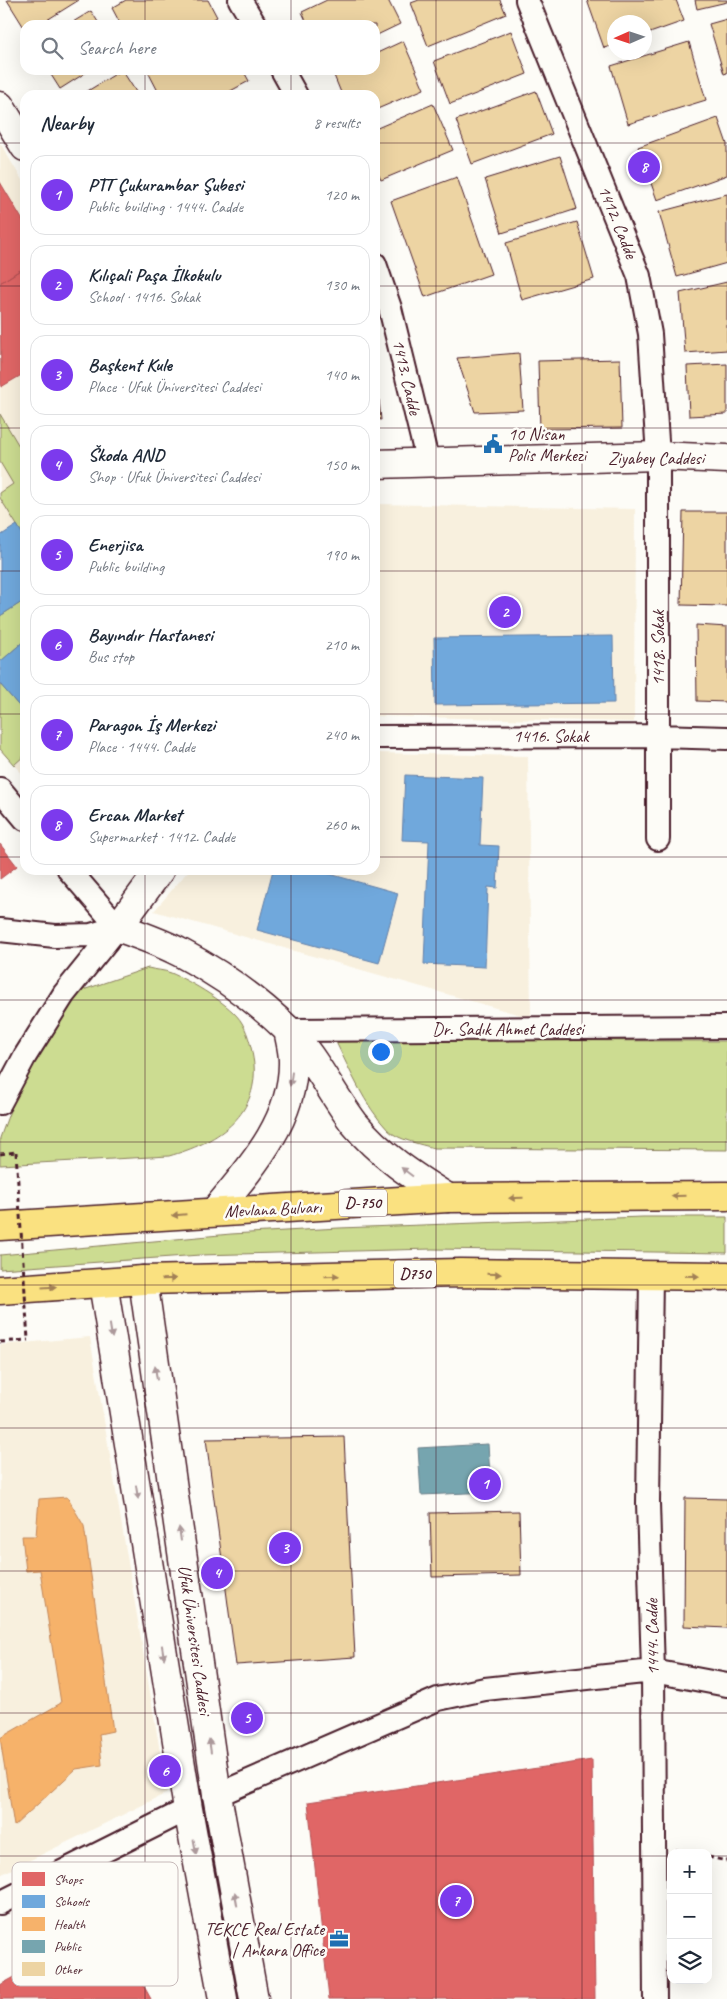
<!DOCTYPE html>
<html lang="en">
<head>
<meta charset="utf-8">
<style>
  body { margin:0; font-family:Caveat,sans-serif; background:#f6f6f7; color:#1f2937 }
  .controls { position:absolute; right:15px; bottom:15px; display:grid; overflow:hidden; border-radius:10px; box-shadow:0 5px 20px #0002 }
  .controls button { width:45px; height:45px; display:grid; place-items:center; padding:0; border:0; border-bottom:1px solid #e0e1e3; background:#fff; color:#1f2937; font:25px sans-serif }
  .compass { position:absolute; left:607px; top:15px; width:45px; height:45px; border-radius:50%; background:#fff; box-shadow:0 5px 20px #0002; rotate:267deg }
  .you { position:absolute; left:380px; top:1051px; width:18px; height:18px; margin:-12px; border:4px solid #fff; border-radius:50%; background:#1a73e8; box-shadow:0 0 0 8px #1a73e833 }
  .badge { display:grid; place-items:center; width:32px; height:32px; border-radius:50%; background:#7c3aed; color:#fff; font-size:16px; font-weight:700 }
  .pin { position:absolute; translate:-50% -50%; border:2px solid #fff; box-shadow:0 1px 5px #0006 }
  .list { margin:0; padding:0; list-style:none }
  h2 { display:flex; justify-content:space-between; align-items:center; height:65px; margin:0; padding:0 20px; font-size:21px }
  h2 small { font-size:16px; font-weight:400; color:#747a83 }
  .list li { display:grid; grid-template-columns:32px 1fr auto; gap:15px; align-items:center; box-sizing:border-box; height:80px; margin:0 10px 10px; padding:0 10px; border:1px solid #e0e1e3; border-radius:15px }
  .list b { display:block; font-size:19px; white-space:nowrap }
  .list p { margin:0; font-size:16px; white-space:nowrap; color:#747a83 }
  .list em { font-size:16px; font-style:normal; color:#747a83 }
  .icon { flex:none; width:28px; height:28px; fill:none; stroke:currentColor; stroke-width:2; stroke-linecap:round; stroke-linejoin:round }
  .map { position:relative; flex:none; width:727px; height:1999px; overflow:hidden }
  .search { position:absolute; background:#fff; box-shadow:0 5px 20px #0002; left:20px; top:20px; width:360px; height:55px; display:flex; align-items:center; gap:12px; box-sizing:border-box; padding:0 18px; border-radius:15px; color:#747a83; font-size:19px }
  .panel { position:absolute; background:#fff; box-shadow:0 5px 20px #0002; left:20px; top:90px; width:360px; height:785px; border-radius:15px }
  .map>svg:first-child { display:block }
  .built { fill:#f8f0de }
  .green { fill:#ccdc91; stroke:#8b7e5e }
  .shops { fill:#e06666; stroke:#b35154 }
  .schools { fill:#6fa8dc; stroke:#647fa7 }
  .health { fill:#f6b26b; stroke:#c28658 }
  .public { fill:#76a5af; stroke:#697d87 }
  .building { fill:#edd4a3; stroke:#4a1f2b }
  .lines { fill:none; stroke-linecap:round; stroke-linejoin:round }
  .street-casing { stroke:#4a1f2b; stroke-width:26 }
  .secondary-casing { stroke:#4a1f2b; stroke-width:31 }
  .highway-casing { stroke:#4a1f2b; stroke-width:31 }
  .path { stroke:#4a1f2b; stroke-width:3; stroke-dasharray:5 4; stroke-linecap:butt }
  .street { stroke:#fdfcf7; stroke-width:22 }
  .secondary { stroke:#fdfcf7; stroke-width:28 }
  .highway { stroke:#fae180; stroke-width:28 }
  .path-bridge { stroke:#4a1f2b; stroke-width:3; stroke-dasharray:5 4; stroke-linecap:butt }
  .oneway { fill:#ac999b }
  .oneway2 { fill:#a28056 }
  .grid { fill:none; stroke:#4a1f2b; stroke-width:1; stroke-opacity:0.55 }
  .labels { text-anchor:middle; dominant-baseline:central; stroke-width:5; stroke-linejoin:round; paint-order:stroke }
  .shield { fill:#fdfcf7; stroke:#806168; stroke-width:1 }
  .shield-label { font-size:16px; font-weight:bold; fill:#4a1f2b }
  .street-label { font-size:18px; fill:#4a1f2b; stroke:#fdfcf7 }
  .poi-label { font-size:18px; fill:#4a1f2b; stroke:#fdfcf7; text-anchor:start }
  .key { fill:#fdfcf7; stroke:#c7baba; stroke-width:1 }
  .key-label { font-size:14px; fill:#4a1f2b }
</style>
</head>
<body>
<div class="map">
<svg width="727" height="1999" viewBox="0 0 727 1999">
  <rect width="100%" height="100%" fill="#fdfcf7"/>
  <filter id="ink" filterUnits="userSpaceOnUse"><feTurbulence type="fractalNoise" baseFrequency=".02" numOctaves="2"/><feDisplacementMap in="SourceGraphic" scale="10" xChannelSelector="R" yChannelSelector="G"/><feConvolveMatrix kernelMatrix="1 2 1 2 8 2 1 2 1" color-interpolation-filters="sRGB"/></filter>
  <g filter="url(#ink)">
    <path class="built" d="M0 143 25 185V777L0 749Z
      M375 504 635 509 634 722 375 716Z
      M375 753 528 756 531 1018 154 911 189 870H375Z
      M90 1337 167 1793 0 1875V1345Z"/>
    <path class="green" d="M0 414 25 456V538L0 498V493L13 484 0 462Z
      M25 600V640L0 662V616Z
      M0 684 25 713V755L14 765 0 749Z
      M148 968C155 970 164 970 171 973 190 981 232 1005 242 1023 249 1035 252 1050 254 1064 258 1118 215 1143 169 1156L0 1165V1138L16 1094 59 1016 83 990Z
      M335 1040 727 1041V1150L434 1148C420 1144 398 1140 388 1130 364 1105 350 1070 335 1040Z
      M643 1217H727V1253L432 1249 200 1255 0 1269V1255L231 1234 339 1228Z"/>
    <path class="shops" d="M0 182 25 224V267L0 283Z
      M25 267V373L1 387 0 283Z
      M0 844 17 866 0 879Z
      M592 1760 595 1999H329L308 1802Z
      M110 1925 151 1999H0V1985Z"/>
    <path class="schools" d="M17 525 25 538V600L0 616V536Z
      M613 636 614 703 435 705 434 638Z
      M25 640V713L0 684V662Z
      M405 775 483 778 480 845 499 846 497 888 488 887 485 967 424 964 429 841 402 840Z
      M273 870H315L398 893 379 963 257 930Z"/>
    <path class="health" d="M67 1497 84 1526 113 1731 99 1734 102 1765 76 1769 14 1826 0 1738 61 1703 40 1570 26 1571 22 1536H36L39 1499Z"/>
    <path class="public" d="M488 1444 491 1492 421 1495 418 1448Z"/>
    <path class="building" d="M7 0H79L39 25H25V29Z
      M126 0H208L217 17 203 25H121L112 8Z
      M327 0H388L400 24 375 36V25H308L302 12Z
      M419 0H500L506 14 428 46 411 3Z
      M587 0H676L684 21 644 35V22H614V45L604 48Z
      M695 0H727V2L697 9Z
      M91 11 100 25H68Z
      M727 19V73L724 74 709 24Z
      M511 31 527 74 450 104 434 61Z
      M403 41 424 89 375 110V95H342L333 73 339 70H375V54Z
      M689 42 706 100 628 124 611 66Z
      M48 70H90L60 89Z
      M122 70 138 95H81Z
      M147 70H243L249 81 223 95H160Z
      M536 91 552 134 472 164 456 120Z
      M433 104 453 150 381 180 375 167V129Z
      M718 118 727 144V175L657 200 638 147Z
      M560 156 577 209 502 233 485 179Z
      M457 177 491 274 425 297 391 201Z
      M727 194V263L677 277 659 212Z
      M577 222 594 279 522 300 506 243Z
      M727 282V350L685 353 680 293Z
      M519 353 523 410 475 412 457 358Z
      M620 359 622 428 540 429 538 361Z
      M727 364V414L689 416 687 366Z
      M375 368H376L381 420 375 419Z
      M683 512H727V606L681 605Z
      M696 625 727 627V702L697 701Z
      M344 1437 355 1657 236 1665 206 1439Z
      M685 1498 727 1499V1628L684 1626Z
      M519 1511 521 1575 432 1577 430 1513Z"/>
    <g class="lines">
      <g class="street-casing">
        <path id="street" d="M240 0 255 25
          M527 0 639 276 650 334 658 456V839
          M282 70 296 95
          M375 264 390 308 428 463
          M375 737 658 736 727 738
          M0 789 25 819
          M69 870 118 927
          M0 930 55 936 91 935 118 927
          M288 1030 727 1027
          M0 1103 25 1056 64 994 118 927
          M651 1275 648 1503 653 1671 655 1999
          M217 1795 438 1699 485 1689 653 1671 727 1685
          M0 1903 188 1809"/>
      </g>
      <g class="secondary-casing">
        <path id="secondary" d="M0 106 25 147
          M375 464 658 456 727 459
          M160 870 118 927C138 935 161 942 181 953 219 973 257 1000 288 1030 315 1057 331 1093 354 1123 380 1155 414 1177 448 1198
          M214 1212C249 1170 294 1121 293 1061 293 1051 290 1040 288 1030
          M143 1280 217 1795 254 1999
          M103 1283 188 1809 223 1999"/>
      </g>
      <g class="highway-casing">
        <path id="highway" d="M0 1226 448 1198 727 1196
          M0 1290 143 1280 460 1273 727 1276"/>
      </g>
      <path class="path" d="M0 1154 16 1152
        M0 1342 28 1340
        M676 1850 689 1853
        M708 1857 727 1861"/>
      <use href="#street" class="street"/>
      <use href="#secondary" class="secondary"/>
      <use href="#highway" class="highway"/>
      <path class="path-bridge" d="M16 1152 28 1340"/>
    </g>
    <defs><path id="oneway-solid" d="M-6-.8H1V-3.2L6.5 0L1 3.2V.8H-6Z" transform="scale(1.25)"/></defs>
    <g class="oneway">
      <use href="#oneway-solid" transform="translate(291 1079) rotate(98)"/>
      <use href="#oneway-solid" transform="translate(407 1172) rotate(-143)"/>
      <use href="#oneway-solid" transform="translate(111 1331) rotate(81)"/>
      <use href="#oneway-solid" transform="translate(156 1373) rotate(-98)"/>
      <use href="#oneway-solid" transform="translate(137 1492) rotate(81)"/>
      <use href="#oneway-solid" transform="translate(180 1534) rotate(-98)"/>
      <use href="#oneway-solid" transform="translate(163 1652) rotate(81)"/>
      <use href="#oneway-solid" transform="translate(210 1746) rotate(-98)"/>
      <use href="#oneway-solid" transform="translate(195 1847) rotate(79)"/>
      <use href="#oneway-solid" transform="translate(236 1899) rotate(-100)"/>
    </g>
    <g class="oneway2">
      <use href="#oneway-solid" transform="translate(678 1196) rotate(179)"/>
      <use href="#oneway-solid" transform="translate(516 1198) rotate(179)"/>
      <use href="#oneway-solid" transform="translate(179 1215) rotate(175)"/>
      <use href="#oneway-solid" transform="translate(494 1274) rotate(1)"/>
      <use href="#oneway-solid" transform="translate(332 1276) rotate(-1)"/>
      <use href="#oneway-solid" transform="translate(692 1276) rotate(1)"/>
      <use href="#oneway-solid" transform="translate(169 1279) rotate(-1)"/>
      <use href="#oneway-solid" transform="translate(49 1287) rotate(-4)"/>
    </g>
  </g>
  <path class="grid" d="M145 0V25M291 0V25M436 0V1999M582 0V1999M145 70V95M291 70V95M0 143H25M375 143H727M0 286H25M375 286H727M0 428H25M375 428H727M0 571H25M375 571H727M0 714H25M375 714H727M0 857H25M375 857H727M145 870V1999M291 870V1999M0 1000H727M0 1142H727M0 1285H727M0 1428H727M0 1571H727M0 1713H727M0 1856H671M708 1856H727"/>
  <defs>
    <g id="civic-bare" transform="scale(1.5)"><path d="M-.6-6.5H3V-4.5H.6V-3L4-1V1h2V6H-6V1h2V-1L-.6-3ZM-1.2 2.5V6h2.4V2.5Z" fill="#1f6fb2" stroke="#fdfcf7" stroke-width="2.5" paint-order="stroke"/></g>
    <g id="office-bare" transform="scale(1.5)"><path d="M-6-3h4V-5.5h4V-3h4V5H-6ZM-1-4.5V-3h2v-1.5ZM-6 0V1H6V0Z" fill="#1f6fb2" stroke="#fdfcf7" stroke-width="2.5" paint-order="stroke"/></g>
  </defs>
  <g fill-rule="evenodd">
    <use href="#civic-bare" x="493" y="444"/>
    <use href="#office-bare" x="339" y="1939"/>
  </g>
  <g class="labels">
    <g class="shield">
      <rect x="339" y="1189.5" width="48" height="27" rx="4"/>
      <rect x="394" y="1260.5" width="42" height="27" rx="4"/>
    </g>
    <g class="shield-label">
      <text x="363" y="1203">D-750</text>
      <text x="415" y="1274">D750</text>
    </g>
    <g class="street-label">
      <text transform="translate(618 222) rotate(68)">1412. Cadde</text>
      <text transform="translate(407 377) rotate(77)">1413. Cadde</text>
      <text x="656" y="458">Ziyabey Caddesi</text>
      <text transform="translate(658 648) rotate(-90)">1418. Sokak</text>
      <text x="551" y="736">1416. Sokak</text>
      <text x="508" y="1029">Dr. Sadık Ahmet Caddesi</text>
      <text transform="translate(273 1209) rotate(-3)">Mevlana Bulvarı</text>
      <text transform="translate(652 1637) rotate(-91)">1444. Cadde</text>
      <text transform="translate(195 1640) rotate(82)">Ufuk Üniversitesi Caddesi</text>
    </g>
    <g class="poi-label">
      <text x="508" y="434">10 Nisan<tspan x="508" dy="21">Polis Merkezi</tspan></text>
      <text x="324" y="1929" text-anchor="end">TEKCE Real Estate<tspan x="324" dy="21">| Ankara Office</tspan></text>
    </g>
  </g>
  <rect x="12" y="1862" width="166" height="124" rx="8" class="key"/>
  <rect x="22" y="1872" width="23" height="14" fill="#e06666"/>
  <rect x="22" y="1895" width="23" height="13" fill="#6fa8dc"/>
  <rect x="22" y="1917" width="23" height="14" fill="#f6b26b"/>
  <rect x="22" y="1940" width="23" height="13" fill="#76a5af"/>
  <rect x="22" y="1962" width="23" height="14" fill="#edd4a3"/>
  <g class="key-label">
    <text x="54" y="1884">Shops</text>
    <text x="54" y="1906">Schools</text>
    <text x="54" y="1929">Health</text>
    <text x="54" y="1951">Public</text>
    <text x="54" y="1974">Other</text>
  </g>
</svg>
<div class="controls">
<button>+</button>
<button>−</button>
<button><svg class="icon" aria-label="layers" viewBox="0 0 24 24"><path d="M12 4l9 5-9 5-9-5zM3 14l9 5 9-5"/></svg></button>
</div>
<svg class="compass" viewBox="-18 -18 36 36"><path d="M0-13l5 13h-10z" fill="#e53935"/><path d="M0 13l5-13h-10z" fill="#747a83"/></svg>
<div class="you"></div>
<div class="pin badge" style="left:485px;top:1484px">1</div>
<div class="pin badge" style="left:505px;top:612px">2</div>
<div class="pin badge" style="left:285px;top:1548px">3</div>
<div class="pin badge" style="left:217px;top:1573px">4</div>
<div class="pin badge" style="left:247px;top:1718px">5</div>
<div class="pin badge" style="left:165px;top:1771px">6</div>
<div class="pin badge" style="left:456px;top:1901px">7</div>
<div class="pin badge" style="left:644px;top:167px">8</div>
<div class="search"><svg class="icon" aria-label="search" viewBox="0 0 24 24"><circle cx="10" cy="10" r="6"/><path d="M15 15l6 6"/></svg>Search here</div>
<section class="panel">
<h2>Nearby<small>8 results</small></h2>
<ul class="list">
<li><span class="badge">1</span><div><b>PTT Çukurambar Şubesi</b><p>Public building · 1444. Cadde</p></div><em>120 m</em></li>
<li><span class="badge">2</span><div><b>Kılıçali Paşa İlkokulu</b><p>School · 1416. Sokak</p></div><em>130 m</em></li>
<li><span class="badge">3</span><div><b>Başkent Kule</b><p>Place · Ufuk Üniversitesi Caddesi</p></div><em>140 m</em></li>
<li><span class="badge">4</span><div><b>Škoda AND</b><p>Shop · Ufuk Üniversitesi Caddesi</p></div><em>150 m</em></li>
<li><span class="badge">5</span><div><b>Enerjisa</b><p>Public building</p></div><em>190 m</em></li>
<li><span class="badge">6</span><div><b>Bayındır Hastanesi</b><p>Bus stop</p></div><em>210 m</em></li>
<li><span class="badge">7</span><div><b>Paragon İş Merkezi</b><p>Place · 1444. Cadde</p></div><em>240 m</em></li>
<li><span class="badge">8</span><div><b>Ercan Market</b><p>Supermarket · 1412. Cadde</p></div><em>260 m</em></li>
</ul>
</section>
</div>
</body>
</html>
